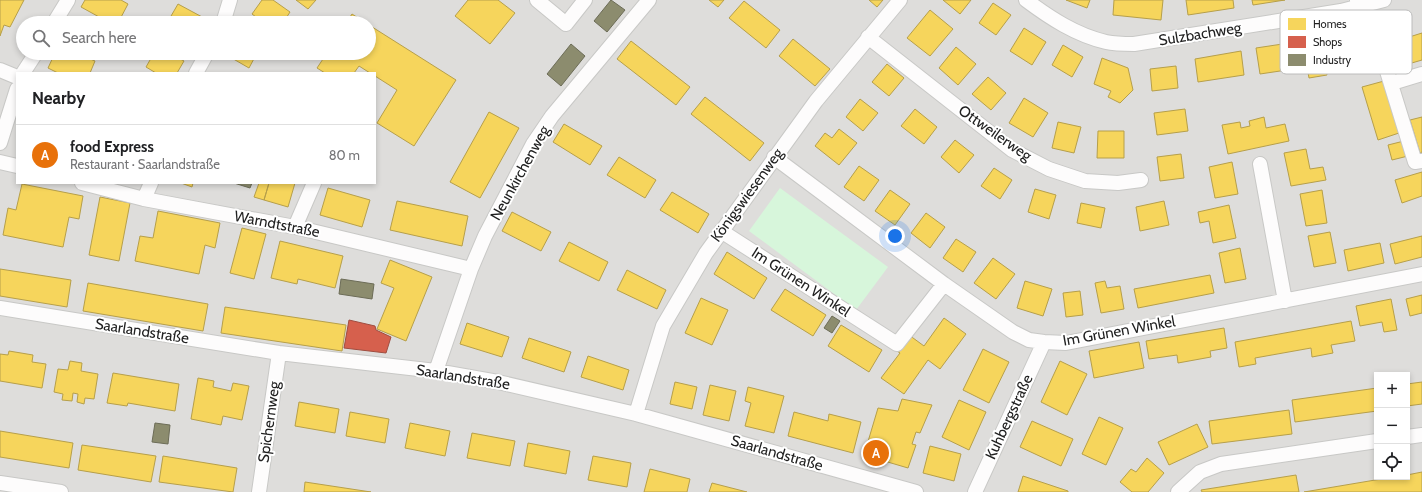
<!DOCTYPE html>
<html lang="en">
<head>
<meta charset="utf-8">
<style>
  body { margin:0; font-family:Cabin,sans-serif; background:#f2f2f2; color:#202124 }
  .controls { position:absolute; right:12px; bottom:12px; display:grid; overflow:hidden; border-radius:0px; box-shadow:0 2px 6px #0003 }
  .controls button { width:36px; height:36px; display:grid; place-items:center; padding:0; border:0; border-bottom:1px solid #e0e0e0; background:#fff; color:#202124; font:20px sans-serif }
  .you { position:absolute; left:895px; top:236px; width:14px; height:14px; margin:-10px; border:3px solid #fff; border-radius:50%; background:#1a73e8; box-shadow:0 0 0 6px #1a73e833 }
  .badge { display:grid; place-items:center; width:26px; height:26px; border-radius:50%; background:#696967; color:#fff; font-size:13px; font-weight:700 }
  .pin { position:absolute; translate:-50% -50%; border:2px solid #fff; box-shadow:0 1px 4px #0006 }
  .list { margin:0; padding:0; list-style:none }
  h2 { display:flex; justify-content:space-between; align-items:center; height:52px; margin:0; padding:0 16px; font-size:17px }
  h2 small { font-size:13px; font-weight:400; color:#757577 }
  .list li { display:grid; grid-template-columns:26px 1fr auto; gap:12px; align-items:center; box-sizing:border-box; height:60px; padding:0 16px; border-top:1px solid #e0e0e0 }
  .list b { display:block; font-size:15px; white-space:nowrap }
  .list p { margin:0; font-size:13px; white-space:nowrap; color:#757577 }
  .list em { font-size:13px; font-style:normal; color:#757577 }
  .icon { flex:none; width:22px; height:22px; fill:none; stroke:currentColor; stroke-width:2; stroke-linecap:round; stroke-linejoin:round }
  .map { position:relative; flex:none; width:1422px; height:492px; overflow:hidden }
  .search { position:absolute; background:#fff; box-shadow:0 2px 6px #0003; left:16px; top:16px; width:360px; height:44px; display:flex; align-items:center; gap:10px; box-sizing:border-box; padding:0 14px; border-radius:22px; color:#757577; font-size:15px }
  .panel { position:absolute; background:#fff; box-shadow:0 2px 6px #0003; left:16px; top:72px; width:360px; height:112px; border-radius:0px }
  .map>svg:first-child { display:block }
  .residential { fill:#dedddb; fill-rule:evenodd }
  .park { fill:#d7f6db }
  .homes { fill:#f6d55c; stroke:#b69f4a }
  .shops { fill:#d6604d; stroke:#a04d40 }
  .industry { fill:#8c8c6e; stroke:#6c6c57 }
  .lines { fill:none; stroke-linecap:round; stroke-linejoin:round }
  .street-casing { stroke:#c8c8c6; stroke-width:16 }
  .street { stroke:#fdfcfc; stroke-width:14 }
  .labels { text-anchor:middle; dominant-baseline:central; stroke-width:4; stroke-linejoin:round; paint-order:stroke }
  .street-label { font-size:15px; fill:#212121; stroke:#fff }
  .key { fill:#fff; stroke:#bcbcbc; stroke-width:1 }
  .key-label { font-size:11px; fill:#212121 }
</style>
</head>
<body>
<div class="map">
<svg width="1422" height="492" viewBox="0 0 1422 492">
  <rect width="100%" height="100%" fill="#efeeea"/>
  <path class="residential" d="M0 0H1422V492H0ZM23 23H369V53H23ZM17 73H375V183H17ZM1377 375H1407V477H1377Z"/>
  <path class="park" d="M780 188 888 267 856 310 749 231Z"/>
  <path class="homes" d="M0 0H24L10 27 4 25 0 36Z
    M85 0H121L128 4 118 23H110L81 7Z
    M262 0H273L290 12 283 23H264L252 14Z
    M296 0H316L308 9Z
    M468 0H498L515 13 490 44 455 16Z
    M709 0H724L718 7Z
    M869 0H883L877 7Z
    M943 0H971L960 14Z
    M1066 0H1090L1087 8Z
    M1114 0H1163L1161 20 1113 15Z
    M1186 0H1233L1234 8 1188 15Z
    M1252 0H1285L1253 5Z
    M744 1 780 30 766 48 729 18Z
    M993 3 1011 15 996 35 979 23Z
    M178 4 204 18 201 23H167Z
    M930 10 953 29 930 56 907 38Z
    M352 14 366 23H346Z
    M369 25 456 80 414 146 377 123 397 90 375 76V73H370L359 66 354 73H325L317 68 327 53H369Z
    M1024 28 1046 42 1032 65 1010 51Z
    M1422 33V60L1398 67 1390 43Z
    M1329 37 1333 62 1325 63 1327 75 1309 78 1307 67 1260 74 1256 48Z
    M793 39 830 69 815 86 779 56Z
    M631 41 690 87 676 105 617 59Z
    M1063 45 1083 57 1072 77 1052 65Z
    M956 47 976 64 958 85 939 68Z
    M1241 51 1244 75 1198 82 1195 59Z
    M55 53H76L95 61 90 73H58L48 68Z
    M154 53H169L184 61 177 73H156L146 67Z
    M223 53H257L249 68Z
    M1102 58 1128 68 1133 90 1120 103 1108 97 1111 91 1094 84Z
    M887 64 904 78 889 96 872 82Z
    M1176 66 1178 88 1152 91 1150 69Z
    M988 77 1006 93 991 110 972 94Z
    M1384 81 1399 133 1378 140 1362 87Z
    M705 97 764 143 750 161 691 114Z
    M1024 98 1048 113 1033 137 1009 123Z
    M860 99 878 113 863 131 846 117Z
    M915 109 937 127 924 144 901 126Z
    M1185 109 1188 131 1157 135 1154 113Z
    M489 112 519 128 480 198 450 182Z
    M1264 117 1266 128 1285 124 1289 141 1228 154 1222 125 1240 122 1241 128 1250 126 1249 121Z
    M1422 117V152L1420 153 1410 120Z
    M1058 122 1081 127 1074 153 1052 148Z
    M564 124 602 146 590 165 553 142Z
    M839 129 857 143 839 165 815 146 825 133 832 138Z
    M1098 131H1124V158H1097Z
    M955 140 974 155 959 173 941 157Z
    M1404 141 1408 156 1392 160 1388 145Z
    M1306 149 1310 169 1323 167 1326 180 1291 186 1284 153Z
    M1181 154 1184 178 1160 181 1157 157Z
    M619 157 656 180 645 198 607 175Z
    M1232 162 1238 194 1215 198 1209 167Z
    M859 166 879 180 864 201 844 187Z
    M994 168 1012 180 1000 199 981 186Z
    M1422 172V196L1402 203 1395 180Z
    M181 183H193L192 187Z
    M259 183H269L264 200 254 197Z
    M269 183H295L288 207 264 200Z
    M22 184 83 196 79 219 69 217 63 247 3 235 8 208 16 210Z
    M328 188 370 200 362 227 320 215Z
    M1035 189 1056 195 1049 219 1028 212Z
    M890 190 910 204 895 225 875 211Z
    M1322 190 1327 223 1306 226 1300 194Z
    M672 192 709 214 698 233 660 210Z
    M100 197 130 203 119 261 89 255Z
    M397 201 468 216 462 246 390 230Z
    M1164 201 1169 225 1140 231 1136 207Z
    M1081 203 1105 208 1101 228 1077 223Z
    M1229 205 1236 238 1213 243 1209 221 1200 223 1198 212Z
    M158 211 220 223 215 248 205 245 199 274 135 261 140 236 153 238Z
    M512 212 551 232 541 251 502 231Z
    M926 213 945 227 930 248 911 233Z
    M242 228 266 234 254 279 230 273Z
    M1330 232 1336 263 1314 267 1308 236Z
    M1422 236V257L1395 264 1390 244Z
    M956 239 976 252 963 272 943 258Z
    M280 241 343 256 335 288 298 279 297 284 271 278Z
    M569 242 608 262 599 281 559 261Z
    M1380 243 1384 263 1348 271 1344 250Z
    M1240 248 1246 279 1225 283 1219 253Z
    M727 252 767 278 754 299 714 274Z
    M993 258 1015 274 996 299 974 283Z
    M390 260 432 277 406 341 377 329 394 288 381 283Z
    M0 269 71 280 67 307 0 296Z
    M627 270 666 290 657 309 617 290Z
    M1210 275 1214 293 1138 308 1134 289Z
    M1025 281 1052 289 1043 316 1017 308Z
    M1105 281 1107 288 1120 286 1124 309 1101 313 1095 283Z
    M88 283 208 304 203 331 83 311Z
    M785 289 826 315 813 336 771 310Z
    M1080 291 1083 315 1066 317 1063 293Z
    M1422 295V313L1410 316 1406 299Z
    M701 298 728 310 712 345 685 333Z
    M1391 299 1397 330 1384 332 1382 322 1360 326 1356 306Z
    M225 307 346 325 342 351 221 333Z
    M944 318 966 334 940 369 928 360 904 394 881 378 900 353 897 351 909 335 924 346Z
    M1351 321 1355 341 1331 345 1333 353 1312 357 1311 348 1255 358 1256 364 1239 367 1235 342Z
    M467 323 509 337 502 357 460 344Z
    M841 325 882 350 869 372 828 346Z
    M1224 328 1227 348 1210 351 1211 357 1178 363 1177 355 1149 359 1146 341Z
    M529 338 571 352 564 372 522 358Z
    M1139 342 1144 368 1094 378 1089 351Z
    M983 349 1009 362 989 403 963 390Z
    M9 351 33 355 32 362 46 364 42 388 0 381V354L8 355Z
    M588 356 629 370 623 390 581 377Z
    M70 361 82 363 81 371 98 374 94 399 85 398 84 404 77 402 78 394 73 393 72 401 62 400 63 394 54 392 58 369 68 370Z
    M1060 361 1087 374 1067 415 1041 402Z
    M113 373 179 384 175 411 128 403 127 406 107 403Z
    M198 378 214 381 213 387 231 391 233 383 249 386 242 420 223 416 221 425 191 419Z
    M675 382 697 387 692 409 670 404Z
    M1422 382V404L1407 406V384Z
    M710 385 736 391 729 421 703 415Z
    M748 387 784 396 774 433 745 426 751 403 745 401Z
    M1377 388V411L1295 422 1292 400Z
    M902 399 932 405 920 433 916 432 912 444 916 445 908 468 864 455 878 408 898 411Z
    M959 400 986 412 969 450 942 437Z
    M299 402 339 409 335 433 295 426Z
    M1289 410 1292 434 1212 444 1209 421Z
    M350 412 389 419 385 443 346 436Z
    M794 412 828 421 829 414 861 422 853 453 788 436Z
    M1099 417 1123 428 1106 465 1082 454Z
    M1032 421 1073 439 1061 466 1020 447Z
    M410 423 450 431 445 456 405 448Z
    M1197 424 1208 447 1169 465 1158 442Z
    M0 431 73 443 69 468 0 457Z
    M472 433 515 441 510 466 467 458Z
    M528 443 570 451 566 474 524 466Z
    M82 445 156 456 151 482 78 470Z
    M930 446 961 454 954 481 923 473Z
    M163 456 237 468 233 492 159 482Z
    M593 456 631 463 627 487 588 480Z
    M1147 458 1164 473 1148 492H1132L1120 482 1131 469 1136 472Z
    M650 469 690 479 687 492H644Z
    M1422 472V492H1304L1393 477H1407V475Z
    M1296 475 1299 492H1202L1201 490Z
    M1023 476 1068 491V492H1018Z
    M305 482 371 492H304Z
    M712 483 747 492H709Z"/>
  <path class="shops" d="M349 320 375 326 376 330 391 337 386 353 344 348Z"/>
  <path class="industry" d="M611 0 625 10 607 32 594 21Z
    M571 44 585 56 561 86 547 74Z
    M234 183H252L250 188Z
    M341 279 374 284 372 299 339 294Z
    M832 316 840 321 832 333 824 328Z
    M155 423 170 425 168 444 152 442Z"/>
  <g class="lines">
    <g class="street-casing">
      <path id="street" d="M537 0 566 24 585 0
        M1026 0C1050 18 1076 35 1106 42 1115 44 1125 44 1134 44L1341 11 1384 0
        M1357 0 1359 7 1373 26 1415 162 1422 161
        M54 23 68 0
        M223 23 230 0
        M868 37 1012 150 1049 169 1085 181 1118 183 1141 180
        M0 70 17 77
        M23 73 36 53
        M196 73 207 53
        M1392 83 1422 74
        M0 143 17 89
        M774 157 944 284 1013 332 1029 340 1044 342 1066 343 1422 274
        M0 162 17 166
        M1260 164 1285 301
        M82 183 144 199 295 227 471 269
        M144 199 151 183
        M295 227 314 183
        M721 231 897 344 944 284
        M0 308 279 353 436 371 498 382 636 414 916 492
        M436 371 471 269 485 236 533 144 552 116 649 0
        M636 414 663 326 706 253 816 101 900 0
        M1407 437 1422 435
        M0 483 61 492
        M259 492 279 353
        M975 492 1044 342
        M1178 492 1200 472 1221 464 1377 441"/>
    </g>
    <use href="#street" class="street"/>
  </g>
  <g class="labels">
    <g class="street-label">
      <text transform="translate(1200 34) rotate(-9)">Sulzbachweg</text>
      <text transform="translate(995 133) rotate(35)">Ottweilerweg</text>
      <text transform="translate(520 173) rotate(-61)">Neunkirchenweg</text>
      <text transform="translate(747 195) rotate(-54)">Königswiesenweg</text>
      <text transform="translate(277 224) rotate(11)">Warndtstraße</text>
      <text transform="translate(801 282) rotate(33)">Im Grünen Winkel</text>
      <text transform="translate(142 331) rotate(9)">Saarlandstraße</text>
      <text transform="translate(1119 331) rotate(-10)">Im Grünen Winkel</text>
      <text transform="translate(463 377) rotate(9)">Saarlandstraße</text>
      <text transform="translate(1009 417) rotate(-65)">Kuhbergstraße</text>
      <text transform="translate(269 422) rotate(-82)">Spichernweg</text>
      <text transform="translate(777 453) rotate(16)">Saarlandstraße</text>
    </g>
  </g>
  <rect x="1280" y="10" width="132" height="64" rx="6" class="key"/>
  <rect x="1288" y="18" width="18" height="12" fill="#f6d55c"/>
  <rect x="1288" y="36" width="18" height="12" fill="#d6604d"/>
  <rect x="1288" y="54" width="18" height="12" fill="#8c8c6e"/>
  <g class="key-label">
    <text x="1313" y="28">Homes</text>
    <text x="1313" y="46">Shops</text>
    <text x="1313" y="64">Industry</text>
  </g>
</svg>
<div class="controls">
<button>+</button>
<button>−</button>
<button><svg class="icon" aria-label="locate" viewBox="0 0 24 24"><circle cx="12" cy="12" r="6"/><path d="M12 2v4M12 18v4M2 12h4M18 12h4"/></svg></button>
</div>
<div class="you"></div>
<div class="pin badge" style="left:876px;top:453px;background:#e8710a">A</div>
<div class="search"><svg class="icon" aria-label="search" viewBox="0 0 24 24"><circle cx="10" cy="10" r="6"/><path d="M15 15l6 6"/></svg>Search here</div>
<section class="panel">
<h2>Nearby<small></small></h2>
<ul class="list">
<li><span class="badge" style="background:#e8710a">A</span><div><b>food Express</b><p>Restaurant · Saarlandstraße</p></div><em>80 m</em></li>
</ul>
</section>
</div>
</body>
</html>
